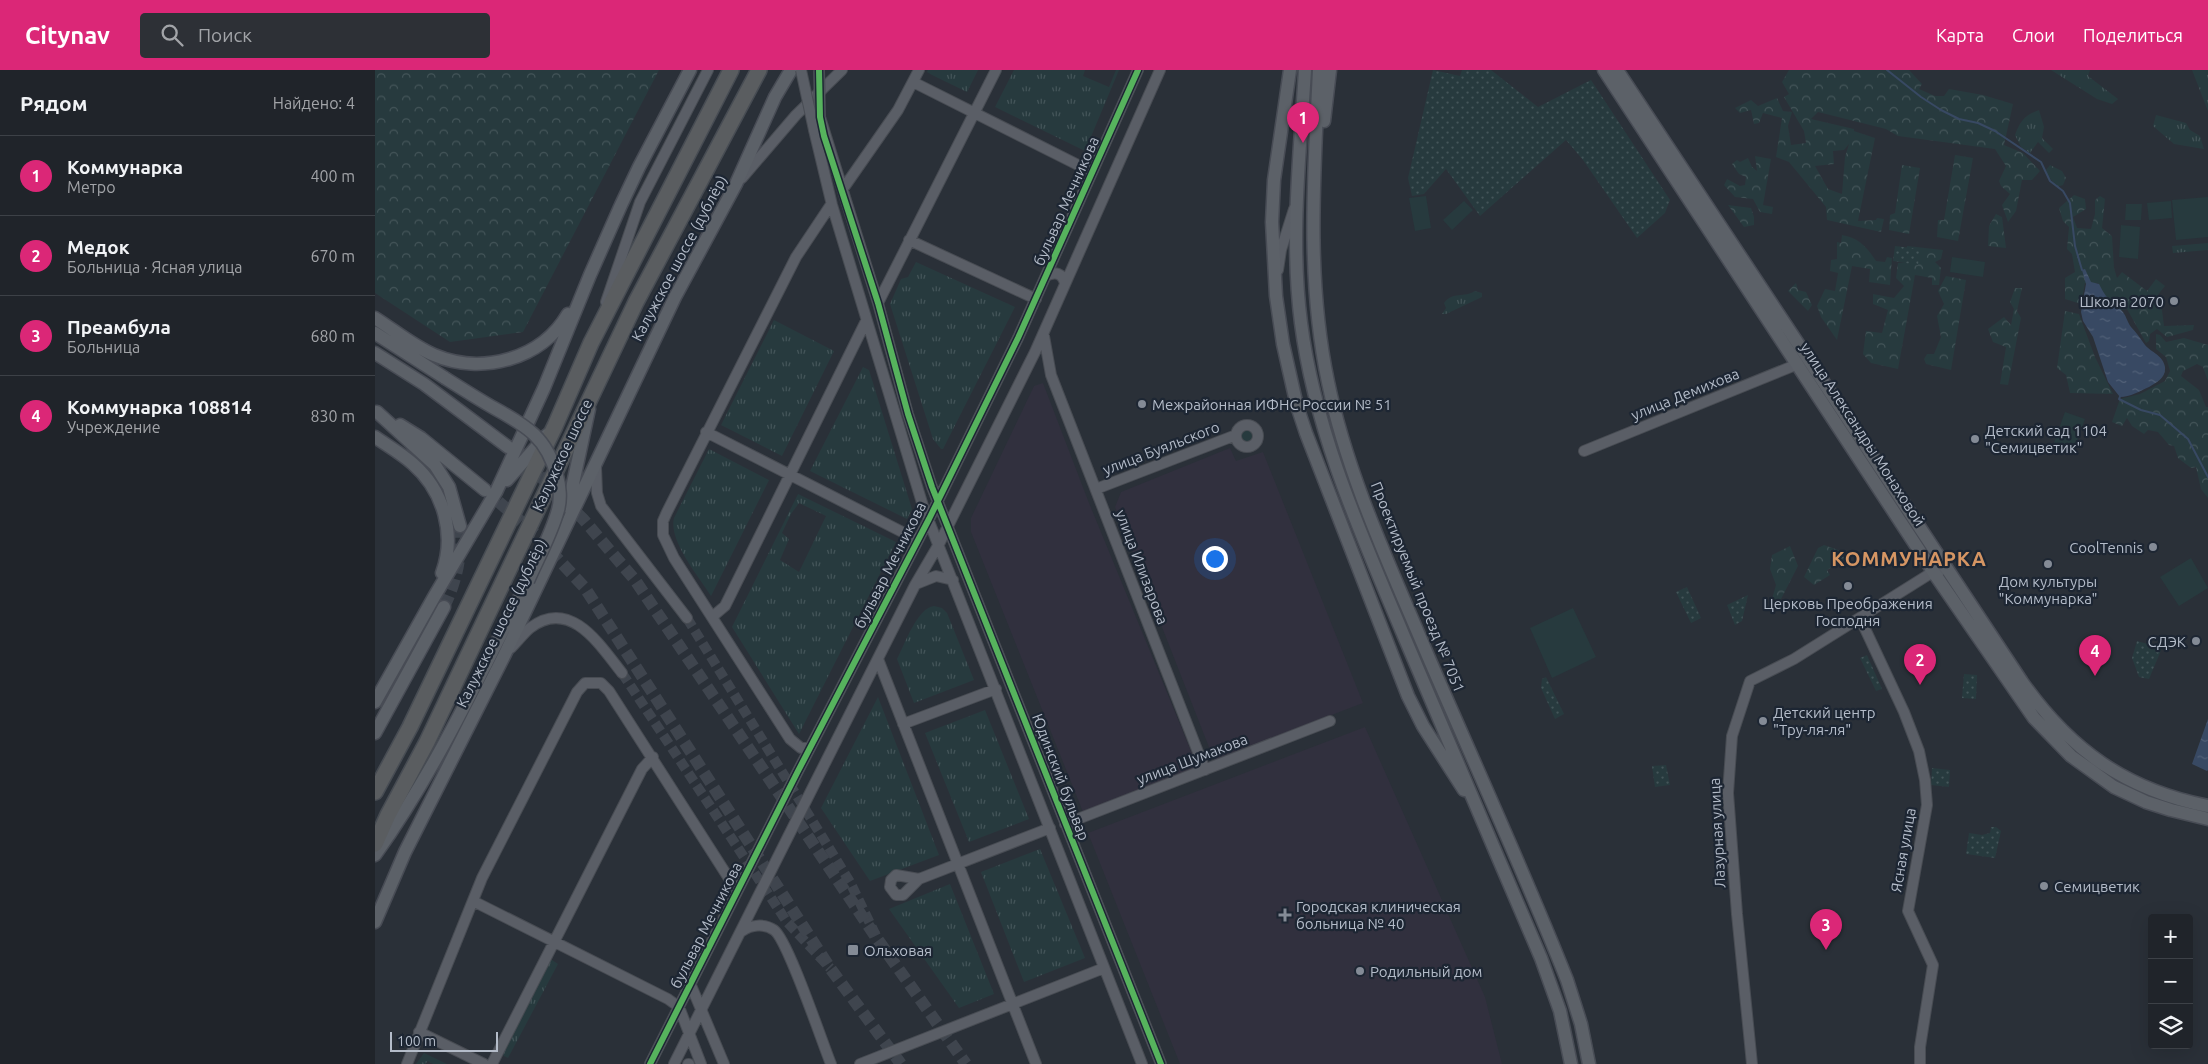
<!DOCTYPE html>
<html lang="ru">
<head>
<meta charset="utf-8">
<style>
  body { margin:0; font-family:Ubuntu,sans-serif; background:#2d3036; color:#f1f3f6 }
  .controls { position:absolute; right:15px; bottom:15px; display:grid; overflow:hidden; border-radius:5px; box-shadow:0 5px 20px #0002 }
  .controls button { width:45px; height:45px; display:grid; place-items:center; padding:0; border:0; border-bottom:1px solid #3d4147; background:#20242a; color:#f1f3f6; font:25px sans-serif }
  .scale { position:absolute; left:15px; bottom:12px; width:108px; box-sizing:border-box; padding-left:5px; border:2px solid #b4bcc9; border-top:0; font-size:14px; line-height:18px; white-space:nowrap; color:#b4bcc9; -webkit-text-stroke:4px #1d2633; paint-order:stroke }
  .you { position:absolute; left:839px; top:488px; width:18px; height:18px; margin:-12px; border:4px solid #fff; border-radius:50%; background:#1a73e8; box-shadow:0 0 0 8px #1a73e833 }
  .badge { display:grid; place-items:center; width:32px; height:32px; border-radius:50%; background:#db2777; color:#fff; font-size:16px; font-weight:700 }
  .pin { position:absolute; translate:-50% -41px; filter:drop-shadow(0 1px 2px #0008) }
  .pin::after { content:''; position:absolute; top:26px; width:18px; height:15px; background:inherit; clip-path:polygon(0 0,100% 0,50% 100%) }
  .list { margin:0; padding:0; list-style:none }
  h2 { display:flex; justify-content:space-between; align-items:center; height:65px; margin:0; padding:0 20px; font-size:21px }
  h2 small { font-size:16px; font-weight:400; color:#a2a4a8 }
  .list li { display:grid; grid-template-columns:32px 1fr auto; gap:15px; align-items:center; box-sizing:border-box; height:80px; padding:0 20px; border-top:1px solid #3d4147 }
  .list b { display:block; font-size:19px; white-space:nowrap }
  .list p { margin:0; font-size:16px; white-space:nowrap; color:#a2a4a8 }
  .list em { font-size:16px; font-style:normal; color:#a2a4a8 }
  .icon { flex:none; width:28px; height:28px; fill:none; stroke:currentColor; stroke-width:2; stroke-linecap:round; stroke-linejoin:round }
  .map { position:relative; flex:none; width:1833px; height:994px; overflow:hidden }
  header { display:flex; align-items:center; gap:30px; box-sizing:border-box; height:70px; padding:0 25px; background:#db2777; color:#fff }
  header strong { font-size:24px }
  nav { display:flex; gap:28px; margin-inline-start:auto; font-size:18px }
  .search { width:350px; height:45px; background:#2d3036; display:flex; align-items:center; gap:12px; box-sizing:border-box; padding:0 18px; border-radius:5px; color:#a2a4a8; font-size:19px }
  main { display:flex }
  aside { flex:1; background:#20242a }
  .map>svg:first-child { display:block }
  .medical { fill:#31303e }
  .grass { fill:url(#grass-tufts); fill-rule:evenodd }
  .forest { fill:url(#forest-crowns); fill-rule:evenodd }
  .park { fill:url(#park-dots) }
  .garden { fill:#273a3e }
  .water { fill:url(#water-ripples) }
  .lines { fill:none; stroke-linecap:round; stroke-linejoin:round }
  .stream { stroke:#384963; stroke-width:2 }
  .minor-tunnel { stroke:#3f454e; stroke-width:10; stroke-dasharray:10 5; stroke-linecap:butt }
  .major-tunnel { stroke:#3f454e; stroke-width:12; stroke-dasharray:12 6; stroke-linecap:butt }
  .minor-casing { stroke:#484c53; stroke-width:12 }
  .major-casing { stroke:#484c55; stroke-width:15 }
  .highway-casing { stroke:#474c53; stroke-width:18 }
  .minor { stroke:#5a5e66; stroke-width:10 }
  .major { stroke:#5c6168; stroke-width:12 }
  .highway { stroke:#5a5d60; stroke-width:15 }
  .minor-bridge-casing { stroke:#484c53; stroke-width:12; stroke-linecap:butt }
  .major-bridge-casing { stroke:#484c55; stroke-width:15; stroke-linecap:butt }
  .minor-bridge { stroke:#5a5e66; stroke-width:10 }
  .major-bridge { stroke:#5c6168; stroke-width:12 }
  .cycleway-casing { stroke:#1d2633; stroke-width:9 }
  .cycleway { stroke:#56b35d; stroke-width:6 }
  .poi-dot { fill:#848b96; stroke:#1d2633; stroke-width:2 }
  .labels { text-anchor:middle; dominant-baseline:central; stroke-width:4.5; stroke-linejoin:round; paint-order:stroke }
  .street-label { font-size:15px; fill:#b4bcc9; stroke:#1d2633 }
  .poi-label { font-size:15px; fill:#b4bcc9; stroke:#1d2633; text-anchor:start }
  .district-label { font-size:20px; font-weight:bold; letter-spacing:1px; fill:#d59563; stroke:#1d2633 }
</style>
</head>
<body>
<header>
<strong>Citynav</strong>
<div class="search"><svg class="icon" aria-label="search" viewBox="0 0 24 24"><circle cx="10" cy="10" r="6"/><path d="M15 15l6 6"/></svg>Поиск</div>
<nav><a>Карта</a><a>Слои</a><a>Поделиться</a></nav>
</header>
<main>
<aside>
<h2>Рядом<small>Найдено: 4</small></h2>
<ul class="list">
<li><span class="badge">1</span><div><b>Коммунарка</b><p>Метро</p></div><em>400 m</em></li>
<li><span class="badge">2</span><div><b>Медок</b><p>Больница · Ясная улица</p></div><em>670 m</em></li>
<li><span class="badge">3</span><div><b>Преамбула</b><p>Больница</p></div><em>680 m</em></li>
<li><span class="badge">4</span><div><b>Коммунарка 108814</b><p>Учреждение</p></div><em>830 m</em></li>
</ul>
</aside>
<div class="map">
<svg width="1833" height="994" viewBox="0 0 1833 994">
  <defs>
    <pattern id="grass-tufts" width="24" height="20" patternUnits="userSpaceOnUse" patternTransform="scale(1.25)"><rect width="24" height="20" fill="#273a3e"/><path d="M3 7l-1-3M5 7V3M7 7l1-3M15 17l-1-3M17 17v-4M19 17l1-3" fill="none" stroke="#445559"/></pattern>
    <pattern id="forest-crowns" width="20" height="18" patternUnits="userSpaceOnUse" patternTransform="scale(1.25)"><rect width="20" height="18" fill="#273a3e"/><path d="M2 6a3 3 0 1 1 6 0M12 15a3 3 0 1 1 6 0" fill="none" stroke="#445559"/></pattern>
    <pattern id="park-dots" width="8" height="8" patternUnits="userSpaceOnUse" patternTransform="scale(1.25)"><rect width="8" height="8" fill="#273a3e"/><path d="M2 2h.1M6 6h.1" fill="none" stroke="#445559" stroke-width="1.8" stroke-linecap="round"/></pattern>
    <pattern id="water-ripples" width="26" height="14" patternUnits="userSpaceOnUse" patternTransform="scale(1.25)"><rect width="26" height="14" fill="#384963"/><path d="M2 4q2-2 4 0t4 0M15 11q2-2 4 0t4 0" fill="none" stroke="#526178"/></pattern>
  </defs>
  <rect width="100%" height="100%" fill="#2a3038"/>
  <path class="medical" d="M668 313 714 433 823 698 708 742 596 462V448L659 316Z
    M855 378 861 391 888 382 988 633 839 690 740 437 746 422Z
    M990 657 1110 927 1127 994H805L713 763Z"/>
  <path class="grass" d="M553 0H603L592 22 557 5 552 2Z
    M639 0H710L708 6 734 17 741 0H744L710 81 620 37Z
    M1676 0H1715L1713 6 1743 29 1737 34 1722 29Z
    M1817 0H1833V41Z
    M1664 40 1669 57 1667 68 1678 79 1674 83 1663 72 1655 83 1646 77 1640 65C1645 51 1650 45 1664 40Z
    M1781 45 1811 53 1815 60 1825 66 1829 79 1799 74 1778 56Z
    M1833 173V180L1798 183 1797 176Z
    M541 192 640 237 568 379H566L558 369 515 234 526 209 533 207Z
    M1100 221 1107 223V227L1071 244H1067L1071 238 1069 233C1078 221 1089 228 1100 221Z
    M399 250 459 281 407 386 346 355Z
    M488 297 494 300 537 439 532 449 435 401Z
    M864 366a8 8 0 1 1 16 0a8 8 0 1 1-16 0Z
    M334 379 394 410 336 526C324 507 293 470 299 448Z
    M423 424 521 472 424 664 357 557ZM424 433 451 446 424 502 405 490 414 469 407 463 416 444Z
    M559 536 567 538 572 543 599 610 539 633 522 589C530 574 542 538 559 536Z
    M503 627 564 785 495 811 446 738Z
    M610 640 654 749 594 772 550 663Z
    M665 779 710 888 649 912 606 802Z
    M575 814 619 924 584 938 514 839Z
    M174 888 183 894 133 988 125 984Z
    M49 983 72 994H58L53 991 50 994H41Z"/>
  <path class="forest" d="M0 0H284L148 262 75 272 0 223Z
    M1414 0H1534L1547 14 1544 19 1560 26H1569L1574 19 1608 25 1638 34 1629 75 1648 83 1665 101 1657 110H1647L1641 141 1633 152 1627 135 1635 124 1626 116 1624 111 1631 96 1620 79 1523 66 1511 59 1443 42 1436 49 1479 59V61L1500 68 1483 151 1501 150 1502 148 1509 149 1506 162 1452 150 1451 137 1414 92 1401 87 1407 48 1388 43 1384 53 1379 54 1376 40 1365 43 1360 38 1376 30 1383 36 1402 28 1408 41 1417 42 1413 56 1416 75 1431 73 1429 61 1409 27 1414 24 1407 12ZM1474 74 1470 87 1467 124 1453 119 1440 96 1459 94 1458 81 1469 80Z
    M1580 85 1598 88 1583 171 1562 167 1563 150H1569Z
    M1380 86 1396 89 1388 135 1398 137 1397 144 1385 142 1378 129 1360 127 1349 115 1352 109 1365 116 1370 115 1371 107 1364 104 1357 94 1362 90 1365 92 1373 88 1377 97 1382 101Z
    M1527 95 1545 98 1534 164 1514 160 1515 145 1520 143Z
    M1675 95 1687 101 1691 108 1688 115 1682 117 1673 106 1671 100Z
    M1699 125 1710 129 1711 139 1698 147 1702 158 1716 159 1720 144V130L1725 126 1730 129 1727 158 1737 166 1739 198 1742 208 1747 202 1772 221 1781 209 1790 216 1777 232 1787 240 1789 256 1819 255 1818 260 1792 267 1782 259 1775 264 1774 271 1771 273 1752 239 1737 242 1734 239 1723 213H1710L1706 234 1690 229V208L1700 202 1697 184 1692 179 1694 157 1688 151 1684 138Z
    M1353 135 1376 138 1379 147V155L1369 157Z
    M1621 144 1627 147 1631 178 1613 176 1614 156Z
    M1467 165C1484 168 1492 177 1501 191L1510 192 1512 187 1517 188 1515 215 1494 212 1495 199 1477 196 1462 270 1446 247 1442 236 1450 219 1460 221 1463 203 1455 201 1456 190 1462 189V172L1466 173Z
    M1532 176 1568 180 1566 189 1560 192 1566 198 1564 215H1557V208L1540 205 1523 299 1496 293 1488 284 1491 261 1507 263 1513 240 1498 234V224L1519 228 1529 216 1521 208 1523 193 1538 192 1531 186Z
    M1571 206 1591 210 1576 300 1551 294 1549 289 1552 284H1559L1566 267 1562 246 1569 234 1563 221Z
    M1421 213 1423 220 1431 222 1437 235 1433 241 1413 221Z
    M1640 218H1647L1642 241 1646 248 1633 315 1625 314 1631 277 1618 272 1613 259 1629 247 1636 255 1639 239 1635 232Z
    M1690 241 1704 244 1720 287 1738 324 1695 323 1691 305 1682 298Z
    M1781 264 1785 265 1791 272 1809 268 1833 275V311L1828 297 1822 294 1808 301 1806 306 1824 320 1831 337H1833V428L1826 419 1821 397 1816 398 1803 388 1799 376 1794 375 1783 362 1773 360 1769 364 1757 356 1752 348 1747 356 1737 352 1745 329 1765 324 1790 311 1795 301 1791 287 1781 279Z
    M1449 475 1466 481 1470 490 1452 500 1455 505 1439 515 1429 507 1443 478Z
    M1415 476 1423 496 1405 531 1397 529 1401 515 1395 499 1397 485Z"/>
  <path class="park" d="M1058 0 1085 6 1087 0H1116L1163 37 1216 10 1295 130 1290 143 1262 168 1208 90 1191 70 1105 146 1071 99 1049 124 1037 126 1033 108Z
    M1520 176 1545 179 1543 195 1518 191Z
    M1312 517 1326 548 1316 553 1301 522Z
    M1373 525 1367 551 1360 555 1352 535Z
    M1762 571 1787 578 1774 609 1764 607 1757 588Z
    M1492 585 1507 619 1501 621 1485 588Z
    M1589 604 1602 605 1601 629 1587 628Z
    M1171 607 1189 644 1180 649 1166 618 1167 609Z
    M1291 695 1295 715 1280 717 1277 696Z
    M1557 698 1575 700 1574 717 1556 715Z
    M1616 757H1621L1626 761 1620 788 1591 784 1594 763 1607 765 1615 763Z"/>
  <path class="garden" d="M1051 126 1056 158 1040 161 1034 128Z
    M1833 127V167L1801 170 1797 130Z
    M1089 131 1098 140 1077 160 1068 150Z
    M1796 131 1797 148 1774 150 1772 133Z
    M1751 134H1767L1766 150H1750Z
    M1746 155 1765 157 1763 189 1744 187Z
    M1577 187 1610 192 1608 207 1575 202Z
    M1690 342 1710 349 1697 385 1677 378Z
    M1816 488 1833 518 1804 536 1785 507Z
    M1198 538 1221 587 1177 608 1155 558Z"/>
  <path class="water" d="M1710 199 1716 212 1724 214C1733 232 1734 227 1746 240 1751 244 1752 252 1756 257 1761 262 1765 268 1770 275 1777 283 1788 285 1790 297 1791 308 1782 312 1774 317 1765 321 1755 327 1745 327L1733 312 1718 267 1708 251 1706 242 1711 214 1707 200Z
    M1833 649V700L1832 701 1817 694Z"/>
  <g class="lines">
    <path class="stream" d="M1512 0 1546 27 1566 40 1584 49 1603 53 1620 61 1666 92 1675 111 1688 121 1695 133 1700 176 1707 200
      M1746 324 1744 329 1766 340 1785 345 1813 369 1833 407"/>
    <path class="minor-tunnel" d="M312 548 475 812 503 870
      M247 603 412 852 455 898"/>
    <path class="major-tunnel" d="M152 393 208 449 260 510 503 870 591 994
      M110 420 157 461 210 518 455 898 526 994
      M69 537C82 510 87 485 85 456"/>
    <g class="minor-casing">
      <path id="minor" d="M538 12 717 102
        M445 47 503 233 533 344 557 417 786 994
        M439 60 457 135 548 436 767 994
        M367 108 421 45 467 0
        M470 116 523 40 544 0
        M534 170 661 229
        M903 200 906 180 919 139
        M671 206C680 201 688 203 690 214
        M231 232 265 132 333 0
        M503 233 621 0
        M669 266 676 305 830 700
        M861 366a11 11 0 1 1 22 0a11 11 0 1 1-22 0Z
        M331 362 543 470
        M1209 381 1423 294
        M221 397 222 423 226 436 312 548
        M721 419 861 365
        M541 514 561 506 578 510
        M337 547 350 536 491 251
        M1485 548 1529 642 1544 681 1550 710 1552 735 1533 841 1558 895 1545 977V994
        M136 578C142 572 148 564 155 558 195 527 225 575 247 603
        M503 589 661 994
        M528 654 621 619
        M435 678H426L415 669 299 488 288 465V451L292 442 421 187 455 136
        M690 754 955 651
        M544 809 521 805 516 810 515 817 521 825H528L544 809 675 758
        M98 831 293 929 304 937
        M367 861C376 855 389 853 399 860 413 870 447 972 456 994
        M315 913 349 994
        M304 937 326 994
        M44 962 109 994
        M32 994 107 808 202 622 210 613H226L234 621 362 821
        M117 994 267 699 278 687
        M275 994 422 703 554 449 643 268 763 0
        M299 994 440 713 540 515 564 474 660 282 785 0
        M313 994H314
        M485 994 729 898
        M1377 994 1362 844 1353 723 1357 666 1375 611 1419 589 1553 505 1564 502"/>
    </g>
    <g class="major-casing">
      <path id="major" d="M915 0 899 110 897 152 901 226 908 274 922 336 931 363 1033 626 1048 656 1089 720
        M930 0C925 84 915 169 926 253 940 362 986 464 1028 564 1073 672 1120 780 1166 888L1185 941 1196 994
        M944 0C939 104 931 208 953 312 971 399 1009 483 1044 565 1093 680 1146 794 1192 910L1206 954 1214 994
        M1229 0 1559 503 1659 648 1696 686 1739 717 1771 732 1796 740 1833 749
        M1242 0 1647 612C1695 680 1751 720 1833 736
        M949 51 955 0
        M0 248C19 260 38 276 59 285 106 305 166 290 193 244
        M0 263 70 308
        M0 283 49 314 133 377
        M2 342 60 395 74 417 85 456
        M25 355 46 368 110 420
        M0 367C13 376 27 384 38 394 69 421 81 465 67 503
        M132 410 172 365
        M193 437 214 339
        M0 632 59 527 121 422 169 318 215 205 246 135 264 97 315 0
        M0 663 69 537
        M0 785C61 700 105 604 153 511
        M0 852 30 782 130 584 300 227 361 114 400 27 416 0"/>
    </g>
    <g class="highway-casing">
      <path id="highway" d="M0 722 35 657 180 356 216 273 356 0
        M0 774 13 745 52 672 261 232 384 0"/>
    </g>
    <use href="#minor" class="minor"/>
    <use href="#major" class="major"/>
    <use href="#highway" class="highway"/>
    <g class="minor-bridge-casing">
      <path id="minor-bridge" d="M426 0 439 60
        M444 0 445 47"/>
    </g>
    <g class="major-bridge-casing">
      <path id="major-bridge" d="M70 308C86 318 103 329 119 338 152 356 172 368 182 406 185 416 186 430 183 440 176 465 163 488 153 511"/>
    </g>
    <use href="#minor-bridge" class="minor-bridge"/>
    <use href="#major-bridge" class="major-bridge"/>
    <g class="cycleway-casing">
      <path id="cycleway" d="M444 0 445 47 449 66 503 233 533 344 557 417 786 994
        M275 994 422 703 554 449 643 268 763 0"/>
    </g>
    <use href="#cycleway" class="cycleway"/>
  </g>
  <g class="poi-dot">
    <circle cx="1799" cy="231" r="5"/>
    <circle cx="767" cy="334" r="5"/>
    <circle cx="1600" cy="369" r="5"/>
    <circle cx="1778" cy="477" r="5"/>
    <circle cx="1673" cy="494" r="5"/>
    <circle cx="1473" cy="516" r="5"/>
    <circle cx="1821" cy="571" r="5"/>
    <circle cx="1388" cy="651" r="5"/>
    <circle cx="1669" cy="816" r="5"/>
    <path d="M907.5 837.5h5v5h5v5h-5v5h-5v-5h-5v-5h5z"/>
    <rect x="472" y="874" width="12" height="12" rx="2.5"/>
    <circle cx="985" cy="901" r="5"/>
  </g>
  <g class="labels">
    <g class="street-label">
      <text transform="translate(691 131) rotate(-66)">бульвар Мечникова</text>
      <text transform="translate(304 188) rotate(-62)">Калужское шоссе (дублёр)</text>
      <text transform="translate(1310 324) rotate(-22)">улица Демихова</text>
      <text transform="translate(1488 364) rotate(57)">улица Александры Монаховой</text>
      <text transform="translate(786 378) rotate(-21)">улица Буяльского</text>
      <text transform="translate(187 385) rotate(-65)">Калужское шоссе</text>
      <text transform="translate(515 495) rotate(-63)">бульвар Мечникова</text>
      <text transform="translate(767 497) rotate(69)">улица Илизарова</text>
      <text transform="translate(1043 517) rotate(68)">Проектируемый проезд № 7051</text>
      <text transform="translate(126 553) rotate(-64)">Калужское шоссе (дублёр)</text>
      <text transform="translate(817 689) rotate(-21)">улица Шумакова</text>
      <text transform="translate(686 707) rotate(69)">Юдинский бульвар</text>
      <text transform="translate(1342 763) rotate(-93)">Лазурная улица</text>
      <text transform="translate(1528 780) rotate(-80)">Ясная улица</text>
      <text transform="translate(331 855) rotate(-63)">бульвар Мечникова</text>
    </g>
    <g class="poi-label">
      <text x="1789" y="231" text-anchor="end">Школа 2070</text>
      <text x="777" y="334">Межрайонная ИФНС России № 51</text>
      <text x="1610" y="360">Детский сад 1104<tspan x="1610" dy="17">"Семицветик"</tspan></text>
      <text x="1768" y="477" text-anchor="end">CoolTennis</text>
      <text x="1673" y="511" text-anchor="middle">Дом культуры<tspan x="1673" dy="17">"Коммунарка"</tspan></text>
      <text x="1473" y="533" text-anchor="middle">Церковь Преображения<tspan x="1473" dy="17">Господня</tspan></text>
      <text x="1811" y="571" text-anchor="end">СДЭК</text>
      <text x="1398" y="642">Детский центр<tspan x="1398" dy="17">"Тру-ля-ля"</tspan></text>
      <text x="1679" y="816">Семицветик</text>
      <text x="921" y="836">Городская клиническая<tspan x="921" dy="17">больница № 40</tspan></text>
      <text x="489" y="880">Ольховая</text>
      <text x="995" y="901">Родильный дом</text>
    </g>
    <g class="district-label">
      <text x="1534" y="488">КОММУНАРКА</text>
    </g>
  </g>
</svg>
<div class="controls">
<button>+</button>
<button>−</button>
<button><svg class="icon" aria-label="layers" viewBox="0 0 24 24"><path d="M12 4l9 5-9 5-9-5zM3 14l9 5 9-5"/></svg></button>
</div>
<div class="scale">100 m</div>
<div class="you"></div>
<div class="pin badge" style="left:928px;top:73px">1</div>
<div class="pin badge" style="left:1545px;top:615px">2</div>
<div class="pin badge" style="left:1451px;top:880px">3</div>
<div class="pin badge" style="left:1720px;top:606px">4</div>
</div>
</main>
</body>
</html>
